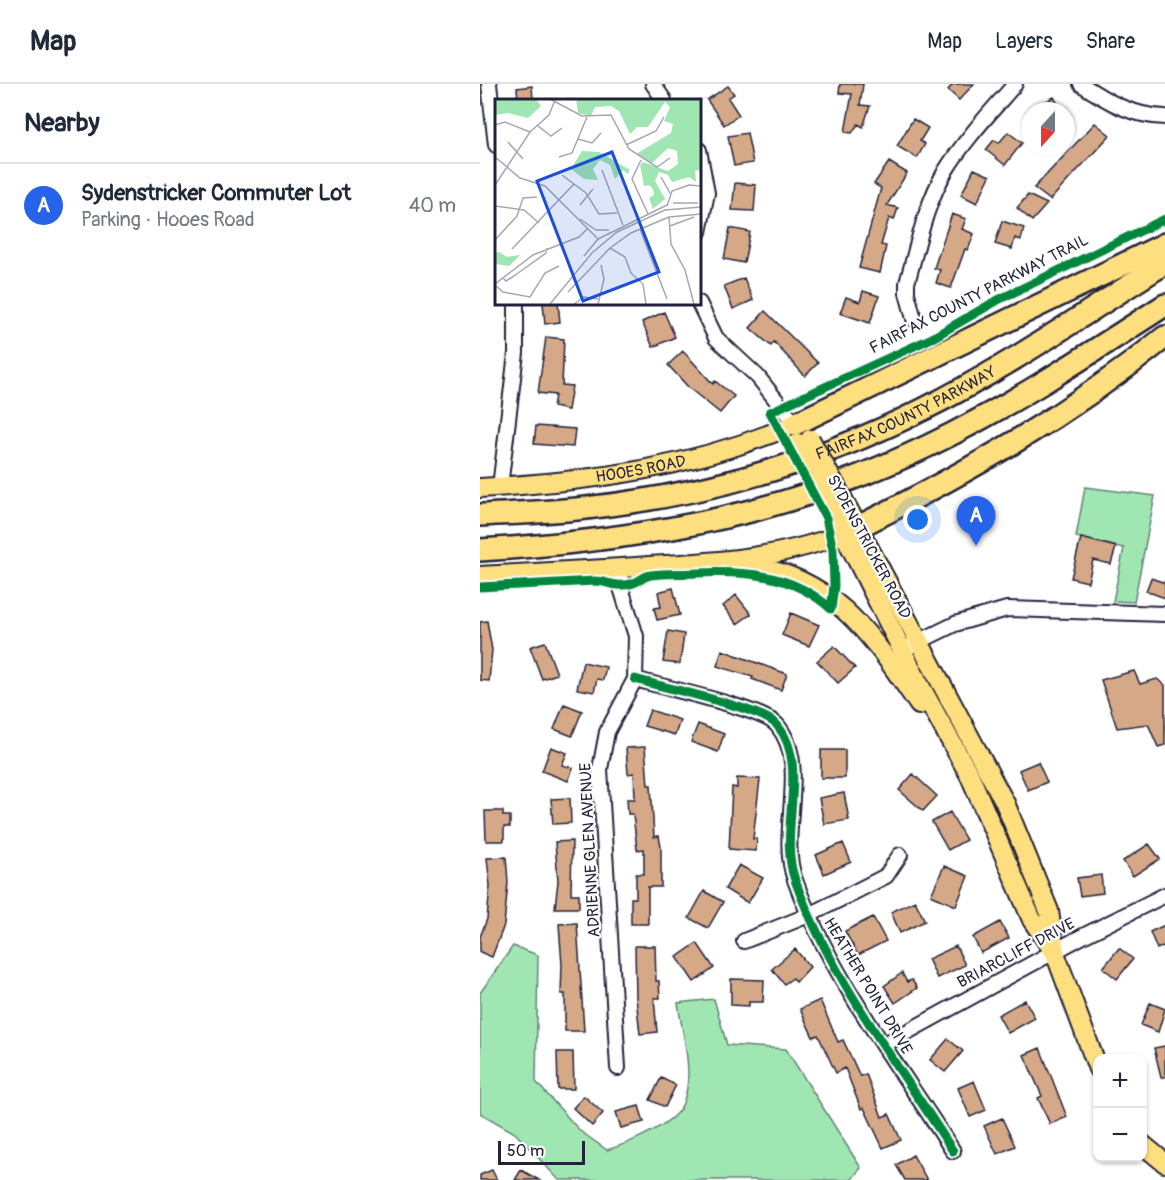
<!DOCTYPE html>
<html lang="en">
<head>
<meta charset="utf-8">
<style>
  body { margin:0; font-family:Pangolin,sans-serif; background:#f2f2f3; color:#1f2937 }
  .controls { position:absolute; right:18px; bottom:18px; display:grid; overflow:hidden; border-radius:12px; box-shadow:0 2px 4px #0004 }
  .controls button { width:54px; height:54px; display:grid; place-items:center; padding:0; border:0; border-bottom:2px solid #e0e1e3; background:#fff; color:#1f2937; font:30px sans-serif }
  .compass { position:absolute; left:541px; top:18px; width:54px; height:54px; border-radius:50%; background:#fff; box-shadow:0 2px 4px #0004; rotate:201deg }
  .scale { position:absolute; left:18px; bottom:15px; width:87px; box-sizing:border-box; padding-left:6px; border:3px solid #22223b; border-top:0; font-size:16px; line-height:21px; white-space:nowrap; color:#22223b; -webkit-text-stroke:4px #fff; paint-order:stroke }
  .you { position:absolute; left:438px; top:436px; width:21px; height:21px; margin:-15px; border:4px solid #fff; border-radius:50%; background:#1a73e8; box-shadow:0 0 0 9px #1a73e833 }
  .badge { display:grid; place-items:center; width:39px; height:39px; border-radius:50%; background:#2563eb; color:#fff; font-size:20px; font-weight:700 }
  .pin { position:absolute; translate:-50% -50px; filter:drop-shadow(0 2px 3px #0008) }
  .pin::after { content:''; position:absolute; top:32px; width:21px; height:18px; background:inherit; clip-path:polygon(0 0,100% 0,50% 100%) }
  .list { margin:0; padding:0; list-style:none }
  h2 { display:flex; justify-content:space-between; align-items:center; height:78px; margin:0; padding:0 24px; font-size:26px }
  h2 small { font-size:20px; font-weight:400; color:#747a83 }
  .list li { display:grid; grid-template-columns:39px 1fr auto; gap:18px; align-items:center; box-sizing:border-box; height:84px; padding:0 24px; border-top:2px solid #e0e1e3 }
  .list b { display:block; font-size:22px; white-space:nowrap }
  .list p { margin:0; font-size:20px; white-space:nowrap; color:#747a83 }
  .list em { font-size:20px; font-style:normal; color:#747a83 }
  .map { position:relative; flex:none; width:685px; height:1096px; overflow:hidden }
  header { display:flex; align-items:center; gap:36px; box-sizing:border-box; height:84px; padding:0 30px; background:#fff; border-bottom:2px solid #e0e1e3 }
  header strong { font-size:28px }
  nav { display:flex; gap:33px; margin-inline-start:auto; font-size:21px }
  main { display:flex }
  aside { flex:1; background:#fff }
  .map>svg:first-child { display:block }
  .green { fill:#a0e6b2; stroke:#618476; stroke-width:1.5 }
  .building { fill:#d5a987; stroke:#22223b; stroke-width:1.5 }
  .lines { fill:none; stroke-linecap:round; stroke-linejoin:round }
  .minor-casing { stroke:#22223b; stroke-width:18 }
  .major-casing { stroke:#22223b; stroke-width:22 }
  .highway-casing { stroke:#22223b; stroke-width:26 }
  .minor { stroke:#fff; stroke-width:14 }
  .major { stroke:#fddf80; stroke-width:18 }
  .highway { stroke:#fddf80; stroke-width:21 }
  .major-bridge-casing { stroke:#22223b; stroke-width:22; stroke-linecap:butt }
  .major-bridge { stroke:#fddf80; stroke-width:18 }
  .cycleway-casing { stroke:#fff; stroke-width:13 }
  .cycleway { stroke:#00873e; stroke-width:9 }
  .labels { text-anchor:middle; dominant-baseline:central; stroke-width:4.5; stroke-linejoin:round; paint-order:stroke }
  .street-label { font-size:16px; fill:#22223b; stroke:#fff }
  .inset-road { fill:none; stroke:#a7a7b1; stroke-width:1.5 }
  .view { fill:#1d4ed8; fill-opacity:0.15; stroke:#1d4ed8; stroke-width:3 }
  .inset-edge { fill:none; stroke:#22223b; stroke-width:3 }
</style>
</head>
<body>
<header>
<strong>Map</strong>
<nav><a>Map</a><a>Layers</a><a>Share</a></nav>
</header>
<main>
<aside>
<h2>Nearby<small></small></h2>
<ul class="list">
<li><span class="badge">A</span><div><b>Sydenstricker Commuter Lot</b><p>Parking · Hooes Road</p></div><em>40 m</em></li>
</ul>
</aside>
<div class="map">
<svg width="685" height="1096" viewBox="0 0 685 1096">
  <rect width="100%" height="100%" fill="#fff"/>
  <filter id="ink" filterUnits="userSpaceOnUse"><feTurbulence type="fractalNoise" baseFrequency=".0167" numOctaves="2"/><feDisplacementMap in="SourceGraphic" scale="12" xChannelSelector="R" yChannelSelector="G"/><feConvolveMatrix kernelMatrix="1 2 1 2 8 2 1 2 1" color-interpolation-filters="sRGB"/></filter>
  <g filter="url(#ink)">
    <path class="green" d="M605 403 675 412 654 518 633 517 644 464 596 453Z
      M33 862 58 871 56 998 100 1047 127 1066C147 1060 196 1040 203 1019 215 989 202 950 198 919L234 915 247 961 306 965 381 1084 371 1096H79L35 1049 0 1029V909Z"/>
    <path class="building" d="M360 0H383L380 21 390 22 383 43 378 40 372 49 365 48 372 10 359 9Z
      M473 0H494L479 16 468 6Z
      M52 2 53 16H38L37 4Z
      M248 2 254 10 248 14 259 31 244 41 227 16Z
      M574 13 582 27H549Z
      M433 35 448 44 440 57 445 60 437 74 417 62Z
      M615 39 630 51 570 116 554 104Z
      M528 48 542 59 525 81 506 66 514 56 519 59Z
      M267 49 273 79 254 82 248 52Z
      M409 78 427 89 407 121 418 124 414 136 409 134 401 161 406 162 400 189 379 184 401 104 394 100Z
      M494 85 510 92 497 119 481 111Z
      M255 99 276 101 274 127 252 126Z
      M548 111 567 120 552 137 537 124Z
      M472 130 486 135 482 145 494 150 488 166 485 165 471 204 456 199 460 186 454 184Z
      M522 137 544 144 541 156 535 154 532 165 515 160Z
      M250 144 270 148 264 179 244 175Z
      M264 194 273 216 253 225 244 202Z
      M383 207 399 212 390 239 360 229 366 213 380 218Z
      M63 219H78L80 238 65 240Z
      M285 227 338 279 325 292 294 258 291 262 270 244Z
      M184 228 195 253 173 263 162 238Z
      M66 253 84 255 82 301 92 302 88 326 73 323 75 311 58 309Z
      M203 267 233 300 235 297 254 312 240 329 209 304 188 281Z
      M56 342 95 345 93 363 54 360Z
      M601 454 636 463 631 480 613 476 608 498 591 494Z
      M671 494 685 499V514L666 507Z
      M193 504 200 531 177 536 174 524 181 523 178 508Z
      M256 511 271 530 257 540 243 522Z
      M311 529 339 541 329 562 302 551Z
      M7 537 12 566 9 597 0 596V538Z
      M188 547 204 550 200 580 183 578Z
      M65 558 77 590 62 595 50 563Z
      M354 562 375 584 358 599 337 577Z
      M242 566 307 590 301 606 272 595 273 593 237 582Z
      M103 578 126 583 123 596 117 595 114 608 97 605Z
      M654 587 660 600 677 595 685 601V661L678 663 668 640 637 644 621 596Z
      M84 620 102 627 92 652 74 645Z
      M170 626 200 636 195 651 164 642Z
      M218 640 244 650 238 668 211 658Z
      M71 663 87 669 82 681 93 684 88 697 62 687Z
      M165 663 168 701H171L174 753 179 752 181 763V803H168V840H151V814H156V790H164V765L157 766 153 730H148L147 715H155L154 689 148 690 146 664Z
      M341 666H365V694H341Z
      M558 678 567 698 548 706 539 686Z
      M433 690 457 712 443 727 419 706Z
      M257 694 280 695 273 755H277L276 767 249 765 252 703 257 704Z
      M364 709 369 736 344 740 339 714Z
      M90 714 91 739 73 740 71 715Z
      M5 727H23V732H30V743H24V757H6Z
      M470 728 486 756 468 766 452 738Z
      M92 757 91 810H99V824H75L78 797 75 758Z
      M363 759 371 778 344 790 336 771Z
      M669 760 680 775 653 792 643 777Z
      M26 773 28 798 24 841 12 873 0 868V853L7 835 10 802 7 774Z
      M259 781 283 794 268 819 245 805Z
      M464 782 488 792 476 822 451 811Z
      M621 791 623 809 600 812 597 794Z
      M224 807 243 818 228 844 209 834Z
      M435 817 445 837 420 849 411 828Z
      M393 833 406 857 378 871 365 847Z
      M520 838 529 854 501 869 493 853Z
      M97 839 104 947H85V910H81L82 881 79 840Z
      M685 841V861L677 865 670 848Z
      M217 859 234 884 214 898 197 873Z
      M155 862H175L176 897H179L180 914H174L177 948 160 950 156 914Z
      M476 862 485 881 457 894 448 875Z
      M639 864 653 875 637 895 623 884Z
      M315 865 330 883 316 898 313 894 304 900 292 885Z
      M422 889 427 898 432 896 437 904 415 919 404 902Z
      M251 895 284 896 283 918H269V922L251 921Z
      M340 916 358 958 363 956 380 992 386 990 402 1033 409 1030 421 1056 403 1064 384 1024 381 1025 365 984 356 989 338 951 333 953 320 925Z
      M545 916 555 934 528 949 518 931Z
      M670 919 685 925 678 948 661 941Z
      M468 955 483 967 465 988 450 976Z
      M685 962V993H681L674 964Z
      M560 964 587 1033 570 1040 558 1014 562 1012 544 971Z
      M77 968H93L94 1005H78Z
      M181 994 196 1001 185 1023 170 1016Z
      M494 997 506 1026 490 1033 478 1004Z
      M104 1012 123 1029 112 1042 93 1024Z
      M159 1022 164 1038 141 1044 136 1028Z
      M522 1034 535 1062 517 1070 504 1042Z
      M433 1071 447 1096H425L416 1081Z
      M12 1086 17 1096H0V1091Z
      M41 1086 59 1096H35Z"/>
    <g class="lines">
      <g class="minor-casing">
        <path id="minor" d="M9 0 16 61
          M173 0 184 16
          M601 0C628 18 652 32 685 33
          M219 66 227 109 219 148
          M219 219 236 254 278 293 315 340
          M434 235 427 209V199C438 161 445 121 466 86 485 55 511 28 535 0
          M20 403 36 269V219
          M430 562 475 540 527 525 685 530
          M155 595C181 603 282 624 297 641 331 681 297 747 315 796 350 893 418 980 473 1067
          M264 857 329 831 406 792 420 771
          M405 960 601 853 685 811
          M138 984 120 685 127 648 155 595 156 552 141 504 140 484"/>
      </g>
      <g class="major-casing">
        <g id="major">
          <path id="s1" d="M0 404C113 397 209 385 315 340"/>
          <path d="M364 417 525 719 569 827 575 869 618 985"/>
          <path d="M350 422 437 596 490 692 552 836 572 865"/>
          <path d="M261 481C352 489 392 552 439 621"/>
          <path d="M0 492C56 489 113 486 169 482 239 478 308 474 374 445"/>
          <path d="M662 1060 685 1079"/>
        </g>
      </g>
      <g class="highway-casing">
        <g id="highway">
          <path d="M315 340 685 160"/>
          <path id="s2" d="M0 431C38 429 76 428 114 423 228 410 341 377 444 325 528 283 605 229 685 179"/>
          <path d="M378 443C490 387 587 332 685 253"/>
          <path d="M0 466C170 456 319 429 472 350 546 312 615 266 685 221"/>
        </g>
      </g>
      <use href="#minor" class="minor"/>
      <use href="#major" class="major"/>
      <use href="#highway" class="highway"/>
      <g class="major-bridge-casing">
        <path id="major-bridge" d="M330 355 364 417
          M318 359 350 422"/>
      </g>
      <use href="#major-bridge" class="major-bridge"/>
      <g class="cycleway-casing">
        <path id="cycleway" d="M0 503 115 497C127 497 135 504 150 500 158 499 163 492 171 491 186 489 202 490 217 489 267 487 313 490 351 525
          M351 525 354 502 353 466 346 434 290 328 452 254 518 216 685 135
          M155 595C181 603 282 624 297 641 331 681 297 747 315 796 350 893 418 980 473 1067"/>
      </g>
      <use href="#cycleway" class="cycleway"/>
    </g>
  </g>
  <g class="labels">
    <g class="street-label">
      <text transform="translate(499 210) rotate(-27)">FAIRFAX COUNTY PARKWAY TRAIL</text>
      <text stroke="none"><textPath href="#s2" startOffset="442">FAIRFAX COUNTY PARKWAY</textPath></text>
      <text stroke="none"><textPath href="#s1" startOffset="162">HOOES ROAD</textPath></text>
      <text transform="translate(389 463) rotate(62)">SYDENSTRICKER ROAD</text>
      <text transform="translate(110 766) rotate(-93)">ADRIENNE GLEN AVENUE</text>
      <text transform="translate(536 869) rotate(-28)">BRIARCLIFF DRIVE</text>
      <text transform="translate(388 902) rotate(59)">HEATHER POINT DRIVE</text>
    </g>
  </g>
  <g transform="translate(15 15)">
    <rect width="206" height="206" fill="#fff"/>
    <path d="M1 0H41L46 7 33 19 13 14 0 16ZM81 0H205V75L204 71 200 72 201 83 194 78 177 83 173 76 164 73 160 82 170 100 158 110 154 99 159 96 158 90 154 86 149 87 145 66 148 63 173 72 183 65 182 52 173 49 157 64 141 55 176 34 178 25 169 22 175 8 170 3 153 28H142L135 35 124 12 116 7 100 8 96 17 91 16 83 14ZM87 52 104 53 135 71 133 75 128 71 120 80 115 66 105 61 98 70 103 81 89 80 76 70ZM4 153 12 158 25 156 14 167 0 165V154Z" fill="#a0e6b2"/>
    <path class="inset-road" d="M55 0 87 17 116 16 134 50 162 68 175 59M0 26 10 23 35 33M43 27 56 37 67 29M83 40 97 44 106 34M13 43 28 60M131 46 161 32 169 18M0 58 25 79 50 87 104 141M64 58 77 54 92 18M146 61 137 80 153 115M107 71 128 126M67 76 91 94 104 115 122 114M166 78 175 94M0 86 35 33 54 16 60 1M178 104H203M85 106 98 90M0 107 29 111 44 124M172 107 177 92 194 86 206 87M174 118 176 145 190 171 199 205M174 118 206 115M85 120 101 131H114M175 127 199 118M145 130 172 200M103 140 172 106M0 141 22 117 28 99 42 98M115 149 130 158 136 174 148 185 151 205M115 149 136 134 174 118M17 150 79 85M89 157 103 140M8 179 11 182 19 177 51 154 52 149M0 185 38 156 84 138 93 129M0 186 8 193 35 198 50 174 64 167M73 193 115 149M55 205 97 154 122 133 170 111 206 108M79 205 89 198 103 200M103 205 109 180 106 166"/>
    <path class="view" d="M117 53 164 173 88 202 42 82Z"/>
    <rect width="206" height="206" class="inset-edge"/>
  </g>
</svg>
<div class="controls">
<button>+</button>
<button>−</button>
</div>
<svg class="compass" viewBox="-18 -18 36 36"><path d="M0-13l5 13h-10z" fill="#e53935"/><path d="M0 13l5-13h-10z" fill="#747a83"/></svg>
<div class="scale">50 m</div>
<div class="you"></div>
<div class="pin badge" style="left:496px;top:462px">A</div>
</div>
</main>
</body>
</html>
